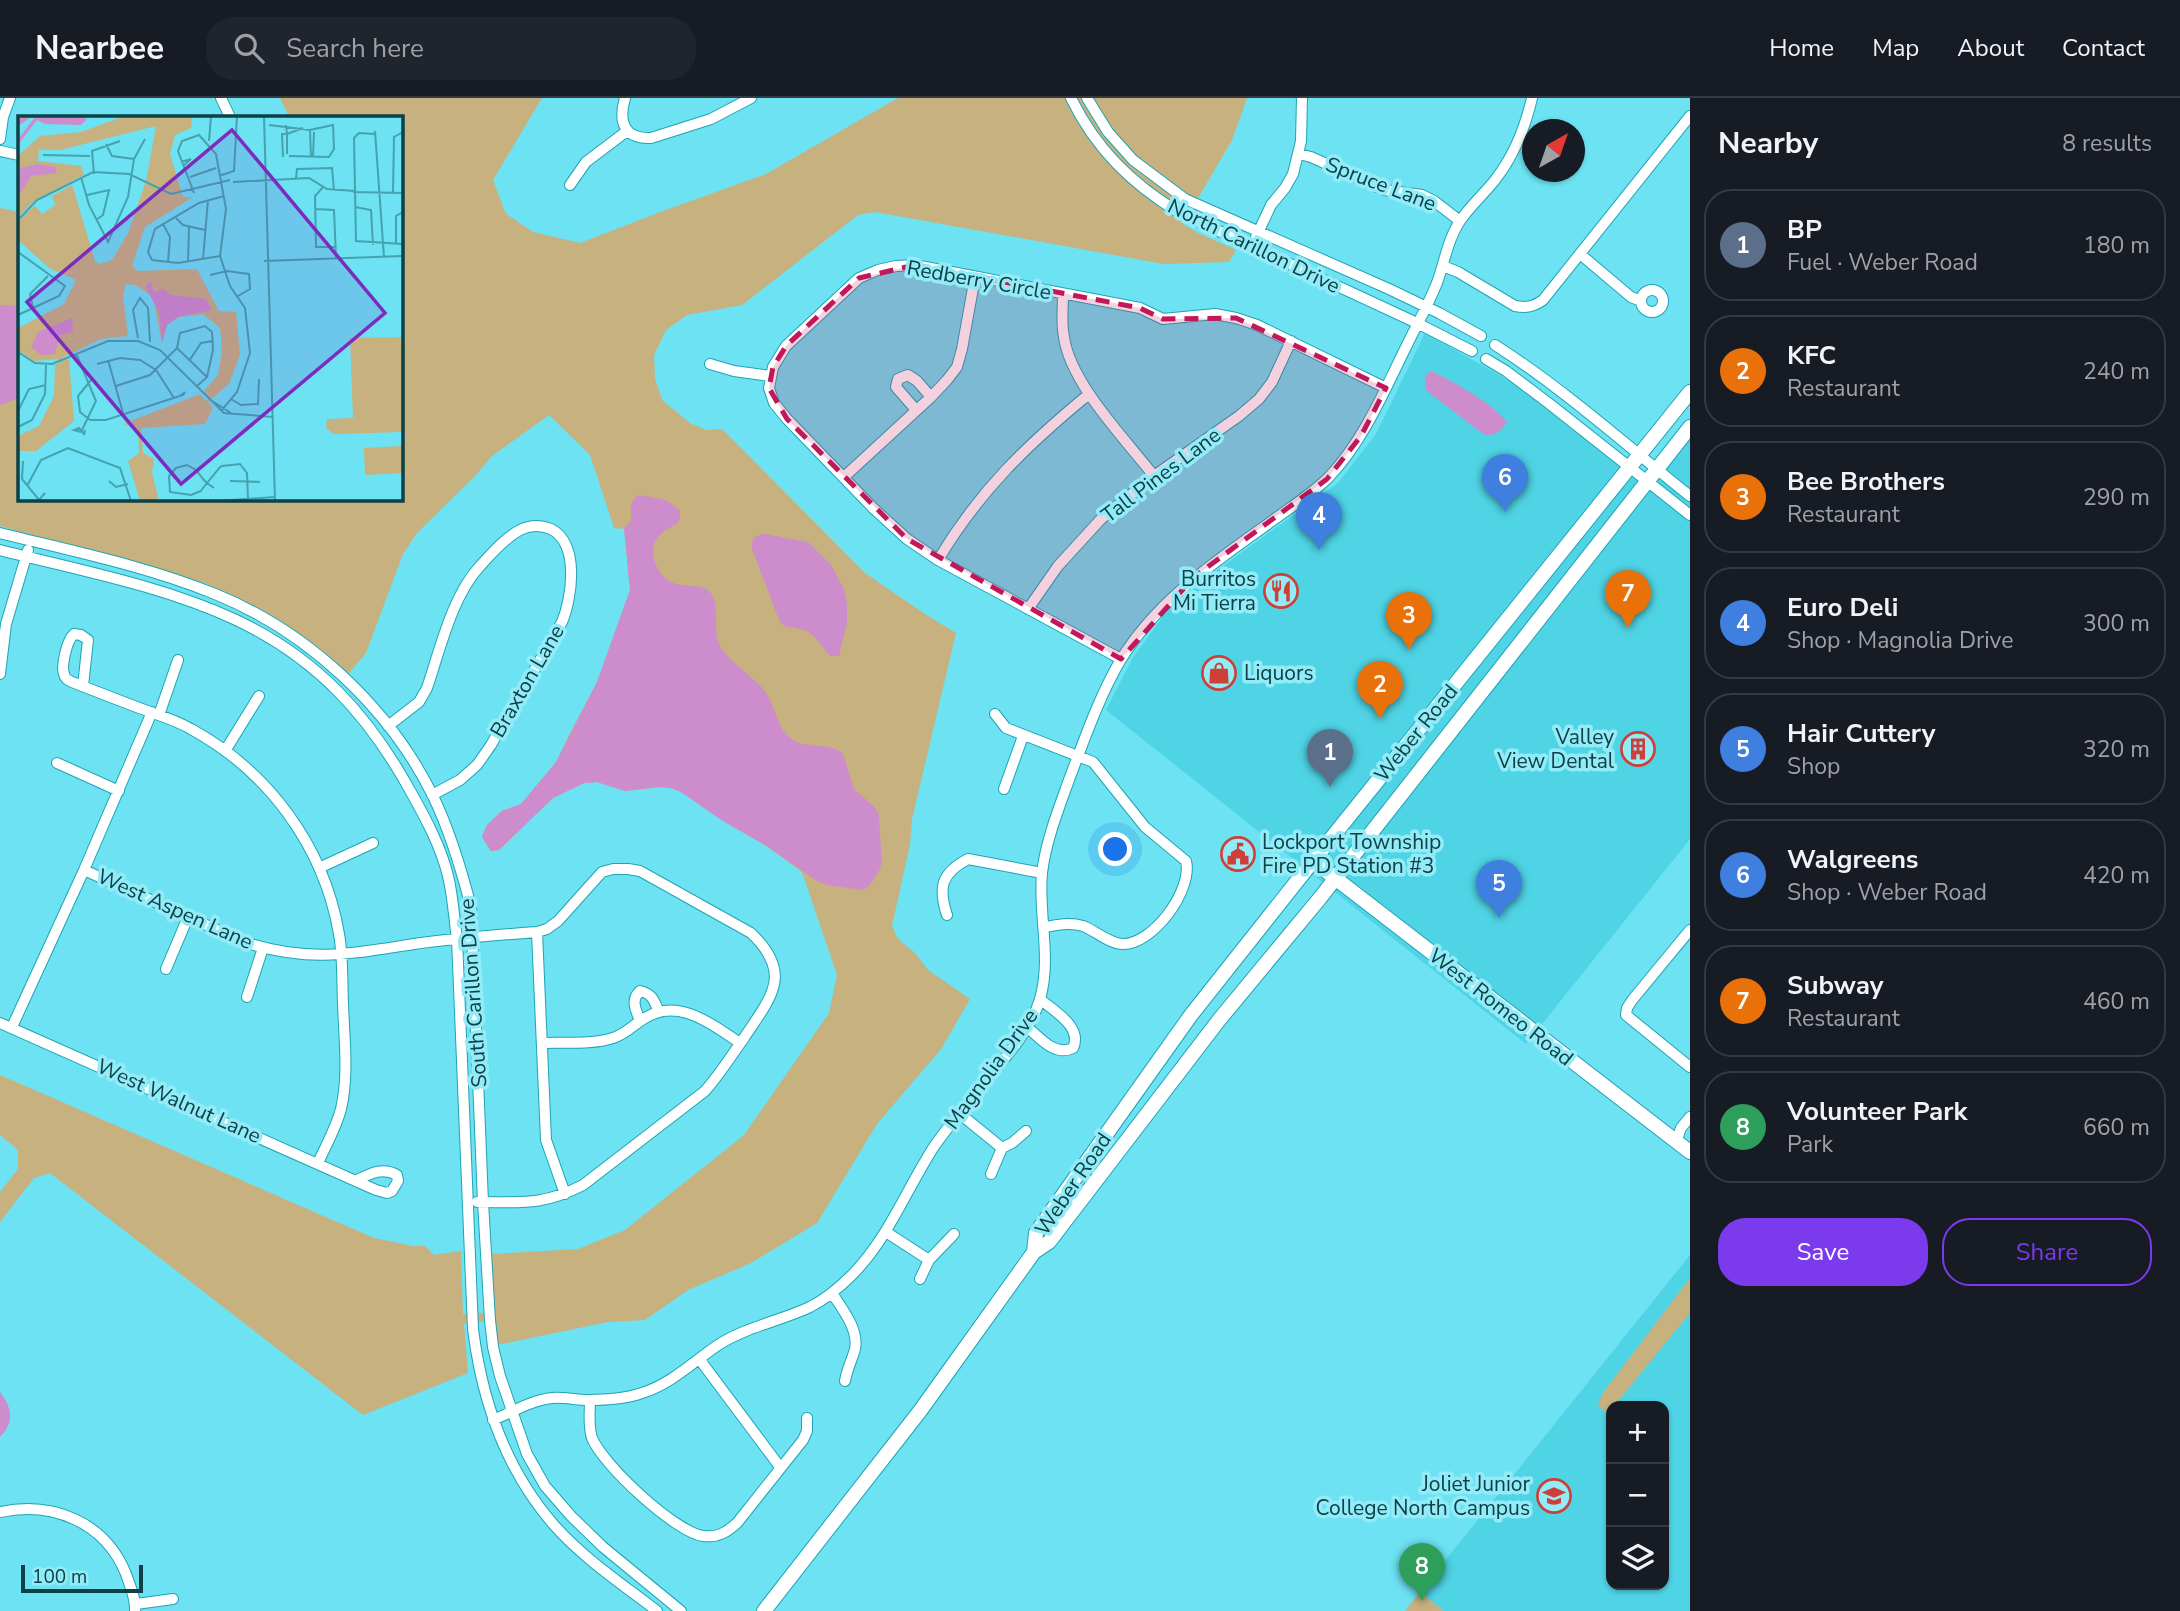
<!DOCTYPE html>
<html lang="en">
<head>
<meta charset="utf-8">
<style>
  body { margin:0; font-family:"Nunito Sans",sans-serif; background:#20242c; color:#f1f3f6 }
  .controls { position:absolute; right:21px; bottom:21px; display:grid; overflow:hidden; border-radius:14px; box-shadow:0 2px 5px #0004 }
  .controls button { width:63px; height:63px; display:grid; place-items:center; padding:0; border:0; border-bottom:2px solid #363941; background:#171b24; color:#f1f3f6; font:35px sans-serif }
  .compass { position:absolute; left:1522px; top:21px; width:63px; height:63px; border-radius:50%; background:#171b24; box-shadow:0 2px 5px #0004; rotate:40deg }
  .scale { position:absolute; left:21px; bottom:18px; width:122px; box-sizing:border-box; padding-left:7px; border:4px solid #0b4147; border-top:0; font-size:19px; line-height:24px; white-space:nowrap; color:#0b4147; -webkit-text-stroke:5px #93ebf8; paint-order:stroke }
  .you { position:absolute; left:1116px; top:752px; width:24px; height:24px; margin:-18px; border:5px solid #fff; border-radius:50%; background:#1a73e8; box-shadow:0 0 0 10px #1a73e833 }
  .badge { display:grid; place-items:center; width:46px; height:46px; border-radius:50%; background:#7c3aed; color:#fff; font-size:23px; font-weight:700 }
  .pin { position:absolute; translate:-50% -58px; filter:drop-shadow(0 2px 4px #0008) }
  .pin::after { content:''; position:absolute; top:37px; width:24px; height:21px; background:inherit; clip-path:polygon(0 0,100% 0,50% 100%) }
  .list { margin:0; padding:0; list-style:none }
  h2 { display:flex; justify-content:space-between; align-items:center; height:91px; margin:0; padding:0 28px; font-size:30px }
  h2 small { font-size:23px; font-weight:400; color:#9ea1a6 }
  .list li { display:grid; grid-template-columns:46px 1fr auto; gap:21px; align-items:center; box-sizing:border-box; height:112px; margin:0 14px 14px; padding:0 14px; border:2px solid #363941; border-radius:28px }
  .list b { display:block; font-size:26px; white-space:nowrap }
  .list p { margin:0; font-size:23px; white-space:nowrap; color:#9ea1a6 }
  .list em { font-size:23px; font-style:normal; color:#9ea1a6 }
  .actions { display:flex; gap:14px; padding:21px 28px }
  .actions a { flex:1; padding:16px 0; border:2px solid #7c3aed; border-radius:28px; text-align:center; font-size:24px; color:#7c3aed }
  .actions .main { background:#7c3aed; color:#fff }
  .icon { flex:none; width:38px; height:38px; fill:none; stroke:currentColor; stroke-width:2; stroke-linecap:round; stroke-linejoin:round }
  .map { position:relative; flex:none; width:1690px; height:1513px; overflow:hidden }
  header { display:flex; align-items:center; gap:42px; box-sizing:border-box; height:98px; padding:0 35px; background:#171b24; border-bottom:2px solid #363941 }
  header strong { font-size:33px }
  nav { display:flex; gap:38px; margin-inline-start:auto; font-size:24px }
  .search { width:490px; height:63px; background:#20242c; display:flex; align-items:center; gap:18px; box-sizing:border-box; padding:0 24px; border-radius:28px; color:#9ea1a6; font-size:26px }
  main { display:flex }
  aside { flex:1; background:#171b24 }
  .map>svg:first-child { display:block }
  .built { fill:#4fd4e5; fill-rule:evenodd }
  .green { fill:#c7b17e }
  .water { fill:#cd8ccb }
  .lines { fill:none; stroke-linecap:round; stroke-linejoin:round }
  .minor-casing { stroke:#1ea4b4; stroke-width:12 }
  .major-casing { stroke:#1ea4b4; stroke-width:16 }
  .minor { stroke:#fff; stroke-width:10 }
  .major { stroke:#fff; stroke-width:14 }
  .marked { fill:#c2185b; fill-opacity:0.2; stroke:#c2185b; stroke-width:5; stroke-dasharray:14 9; stroke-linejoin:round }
  .labels { text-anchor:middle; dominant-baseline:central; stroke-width:7; stroke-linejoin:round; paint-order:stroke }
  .street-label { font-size:21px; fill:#0b4147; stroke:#93ebf8 }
  .poi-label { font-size:21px; fill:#0b4147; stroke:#93ebf8; text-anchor:end }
  .inset-river { fill:none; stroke:#cd8ccb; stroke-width:3.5 }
  .inset-road { fill:none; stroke:#45a2ae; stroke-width:2 }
  .view { fill:#7b2cbf; fill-opacity:0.15; stroke:#7b2cbf; stroke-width:3.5 }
  .inset-edge { fill:none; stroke:#0b4147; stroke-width:3.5 }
</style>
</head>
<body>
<header>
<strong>Nearbee</strong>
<div class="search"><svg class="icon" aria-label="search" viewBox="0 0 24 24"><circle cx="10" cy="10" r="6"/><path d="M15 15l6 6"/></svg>Search here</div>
<nav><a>Home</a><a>Map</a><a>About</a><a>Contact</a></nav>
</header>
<main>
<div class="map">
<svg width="1690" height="1513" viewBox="0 0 1690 1513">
  <rect width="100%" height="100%" fill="#6ce2f2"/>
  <path class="built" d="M1425 235 1515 286 1651 392 1690 341V741L1526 946 1106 612 1132 561 1164 517 1209 478 1338 385 1376 336Z
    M1690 1157V1513H1444L1420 1494ZM1611 1308H1664V1487H1611Z"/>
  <path class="green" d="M280 0H542L493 82 506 116 533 134 580 145 663 113 766 76 898 0H1247L1232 42 1183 126 1198 135 1236 152 1229 164 1164 166 875 114 858 117 742 207 687 217 666 232 654 257 655 280 662 302 690 325 706 332 722 331 865 475 925 516 956 535 912 721 910 746 892 828 898 841 915 855 928 872 970 901 941 951 877 1026 817 1125 751 1165 688 1192 645 1222 608 1224 497 1247 494 1222 464 1226 468 1275 363 1317 50 1075 34 1080 0 1124V1094L18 1071V1052L0 1037V977L374 1140 413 1148H425L434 1157 461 1153 463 1216 493 1214 492 1156 578 1151 625 1132 744 1037 829 915 837 877 802 774 765 747 723 723 681 694 671 690 660 689 625 693 597 684 584 685 553 700 499 752 491 753 482 739 487 727 502 713 521 706 556 664 571 633 597 584 630 492 624 431 614 430 590 357 549 317 492 358 476 377 417 435 403 456 366 555 348 576 313 546 249 506 205 485 0 428V110L19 114V401H401V19H289Z
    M1690 1180V1215L1614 1308H1611L1610 1313 1605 1314 1598 1307 1602 1296Z
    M1420 1494 1444 1513H1405Z"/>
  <path class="water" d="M0 207 19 208V300L0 307Z
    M1431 273C1448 280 1500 310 1507 325 1499 334 1495 339 1483 336L1427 293C1424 286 1423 277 1431 273Z
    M639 397 666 402 680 412V420L677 426C659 434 647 446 656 467 670 499 697 480 710 494 721 507 712 531 719 546 727 563 752 577 764 592 776 607 776 631 793 642 808 652 830 643 843 656L854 691 872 707 878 714 879 721 882 763 880 771 870 787 863 792 827 787 817 783 765 747 723 723 681 694 671 690 660 689 625 693 597 684 584 685 553 700 499 752 491 753 482 739 487 727 502 713 521 706 556 664 597 584 630 492 624 430 631 423C632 412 627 404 639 397Z
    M765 436 808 444 831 467 844 491 847 507V524L839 558H830C810 535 817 533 784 528L779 522 752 451C751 441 755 437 765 436Z
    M0 1294C12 1310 15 1324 0 1339Z"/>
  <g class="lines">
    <g class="minor-casing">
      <path id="minor" d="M221 0 230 19
        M625 0C618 24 624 41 651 40L711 21 751 0
        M1071 0C1096 51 1131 85 1178 114L1417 225 1472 253
        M1087 0 1108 34 1133 62 1185 101 1389 191 1439 215 1481 238
        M0 41 3 19 10 0
        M0 53 19 57
        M1299 56 1311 59 1384 92 1422 97 1434 103 1460 123
        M570 87 586 64 627 33
        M1256 139 1271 107 1285 90 1293 76 1301 43 1302 0
        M1580 156 1631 199 1641 203
        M1443 168 1458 174 1515 208C1526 210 1533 209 1543 202L1690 18
        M1641 203a11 11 0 1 1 22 0a11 11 0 1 1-22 0Z
        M1063 196C1063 211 1061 225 1064 239 1070 285 1126 342 1154 378
        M1495 247C1564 291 1626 347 1690 398
        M1486 261 1506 273 1551 307 1690 417
        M710 266 734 273 770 278
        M916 312 896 289 898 281 908 277 917 283 931 299
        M844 379 931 299 947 282 957 269 962 251 975 179
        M0 435C72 453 146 468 215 496 307 533 389 609 433 698 450 733 461 770 471 809L483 1104 490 1222 493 1249 500 1278 527 1356 545 1388 571 1418 603 1449 681 1513
        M0 452C78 472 160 487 234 521 316 559 369 617 412 696 426 721 441 749 448 778 453 798 454 820 457 841L473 1231C482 1303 505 1371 554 1427 583 1460 622 1486 657 1513
        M938 462C980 392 1026 348 1089 296
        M1028 511 1058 468 1101 421 1154 378 1239 318 1259 301 1272 284 1291 243
        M1121 561 938 462 907 441 873 410 787 321 774 305 769 290 773 269 786 248 859 180 878 172 896 168 915 167 1140 210 1163 221 1215 216 1236 220 1257 227 1386 290
        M0 576 6 526 28 452
        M83 588 88 542 81 537 74 536C67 542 61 567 64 576 65 581 68 582 72 584 95 593 118 602 142 611 158 617 176 622 191 631 268 673 324 748 339 836 343 858 342 882 343 905 344 939 349 977 341 1011 336 1030 326 1047 318 1065
        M995 616 1006 630 1093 664 1145 729 1186 763C1193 792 1153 847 1122 846 1108 845 1096 833 1083 828 1070 824 1058 827 1045 829
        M159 617 178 562
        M388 628 419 604 427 590C440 552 452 498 480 468 491 456 506 439 520 432 530 427 541 427 551 431 580 446 572 500 562 524L491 647 477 667 460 682 432 697
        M225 653 259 598
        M57 665 119 693
        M1004 691 1023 638
        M319 770 373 745
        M84 772 244 844C309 865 349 856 414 846 455 840 496 837 537 834L547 831 558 823 602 774 613 771H628L640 773 751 835C794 876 771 899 744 940 731 958 720 976 705 993L583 1087C542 1108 522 1104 477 1104
        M947 817C938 790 941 775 968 761L1042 775
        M1690 832 1633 901 1627 910 1626 917 1690 969
        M537 834 546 1042 565 1096
        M166 871 188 819
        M247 899 263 850
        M640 923C636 912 630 902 640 893 653 896 654 903 659 914
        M0 925 376 1092 387 1095 392 1093 398 1083 397 1077C383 1069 371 1075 357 1082
        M12 929 84 772 152 614
        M1027 929C1040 940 1055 959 1073 950 1083 929 1054 913 1040 901
        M542 945C565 944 591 947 613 940 626 936 634 926 645 920 679 899 713 927 740 945
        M959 1015 1002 1050
        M1676 1044 1681 1030 1690 1019
        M991 1076 1002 1050 1012 1045 1026 1033
        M886 1134 929 1162
        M920 1181 929 1162 954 1136
        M832 1195C842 1211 859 1231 855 1251 852 1262 847 1271 845 1283
        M700 1262 780 1369
        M590 1302C590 1315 588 1328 592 1340 603 1367 675 1434 703 1438 718 1440 727 1434 737 1425L803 1342 807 1333V1320
        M493 1322C512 1314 532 1302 552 1300 564 1299 577 1302 588 1302 606 1302 625 1301 642 1295 671 1286 693 1264 718 1247 746 1229 780 1223 810 1209 826 1201 840 1189 853 1176 889 1139 907 1090 935 1047 951 1025 968 1004 985 983 1006 959 1031 932 1040 901 1052 859 1038 817 1042 775 1046 742 1059 710 1070 679 1085 640 1099 599 1120 563 1157 502 1215 464 1272 423 1291 409 1312 396 1329 379 1364 342 1384 293 1407 247 1417 226 1430 204 1438 182 1445 162 1448 141 1460 123 1470 108 1484 96 1495 82 1514 58 1525 30 1532 0
        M0 1414C53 1403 105 1424 126 1476 130 1488 136 1500 135 1513
        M136 1506 173 1501"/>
    </g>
    <g class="major-casing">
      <path id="major" d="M1313 763 1690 1054
        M1034 1154 1036 1135 1191 917 1313 763 1690 294
        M764 1513 920 1313 1034 1154 1049 1144 1219 922 1320 800 1690 329"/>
    </g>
    <use href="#minor" class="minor"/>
    <use href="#major" class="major"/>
  </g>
  <path class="marked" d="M915 167 1140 210 1163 221 1236 220 1386 290 1361 338 1327 381 1194 479 1121 561 907 441 787 321 769 290 773 269 786 248 859 180Z"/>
  <defs>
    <g id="restaurant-ring" transform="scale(1.75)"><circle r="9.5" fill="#93ebf8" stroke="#cd3f37" stroke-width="1.5"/><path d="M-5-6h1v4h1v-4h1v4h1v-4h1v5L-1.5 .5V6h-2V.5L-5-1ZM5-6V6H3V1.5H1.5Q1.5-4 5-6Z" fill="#cd3f37"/></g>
    <g id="shop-ring" transform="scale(1.75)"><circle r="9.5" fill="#93ebf8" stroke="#cd3f37" stroke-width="1.5"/><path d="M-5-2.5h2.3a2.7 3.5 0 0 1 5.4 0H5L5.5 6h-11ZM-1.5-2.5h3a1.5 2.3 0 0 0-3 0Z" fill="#cd3f37"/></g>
    <g id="building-ring" transform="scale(1.75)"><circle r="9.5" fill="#93ebf8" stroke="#cd3f37" stroke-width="1.5"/><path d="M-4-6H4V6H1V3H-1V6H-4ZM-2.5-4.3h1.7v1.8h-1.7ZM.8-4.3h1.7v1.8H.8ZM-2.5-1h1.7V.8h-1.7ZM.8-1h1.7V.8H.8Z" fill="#cd3f37"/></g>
    <g id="civic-ring" transform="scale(1.75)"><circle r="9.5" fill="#93ebf8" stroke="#cd3f37" stroke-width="1.5"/><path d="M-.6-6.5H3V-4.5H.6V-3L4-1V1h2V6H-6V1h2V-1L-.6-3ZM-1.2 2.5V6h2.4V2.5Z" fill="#cd3f37"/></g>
    <g id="university-ring" transform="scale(1.75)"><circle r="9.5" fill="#93ebf8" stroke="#cd3f37" stroke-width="1.5"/><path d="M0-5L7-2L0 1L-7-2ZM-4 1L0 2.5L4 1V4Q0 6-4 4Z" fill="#cd3f37"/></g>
  </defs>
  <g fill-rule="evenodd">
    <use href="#restaurant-ring" x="1281" y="493"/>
    <use href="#shop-ring" x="1219" y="575"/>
    <use href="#building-ring" x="1638" y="651"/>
    <use href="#civic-ring" x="1238" y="756"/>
    <use href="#university-ring" x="1554" y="1398"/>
  </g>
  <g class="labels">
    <g class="street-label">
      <text transform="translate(1381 86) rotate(21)">Spruce Lane</text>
      <text transform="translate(1254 148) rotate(26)">North Carillon Drive</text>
      <text transform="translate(979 182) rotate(10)">Redberry Circle</text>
      <text transform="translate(1161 377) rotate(-37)">Tall Pines Lane</text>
      <text transform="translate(527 583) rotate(-60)">Braxton Lane</text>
      <text transform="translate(1416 635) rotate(-51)">Weber Road</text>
      <text transform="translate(175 811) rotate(24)">West Aspen Lane</text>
      <text transform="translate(473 895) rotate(-94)">South Carillon Drive</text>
      <text transform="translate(1501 909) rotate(38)">West Romeo Road</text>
      <text transform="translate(991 971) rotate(-54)">Magnolia Drive</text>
      <text transform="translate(179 1003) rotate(24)">West Walnut Lane</text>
      <text transform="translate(1073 1086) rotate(-56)">Weber Road</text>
    </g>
    <g class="poi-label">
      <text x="1256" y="481">Burritos<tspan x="1256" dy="24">Mi Tierra</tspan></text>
      <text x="1244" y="575" text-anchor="start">Liquors</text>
      <text x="1614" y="639">Valley<tspan x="1614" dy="24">View Dental</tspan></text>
      <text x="1262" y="744" text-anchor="start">Lockport Township<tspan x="1262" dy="24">Fire PD Station #3</tspan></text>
      <text x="1530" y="1386">Joliet Junior<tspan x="1530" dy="24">College North Campus</tspan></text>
    </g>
  </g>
  <g transform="translate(18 18)">
    <rect width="385" height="385" fill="#6ce2f2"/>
    <path d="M107 0H174L173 12 157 19 152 38 165 81H175L127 111 114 150 120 155 179 153 201 195 218 196 219 205 222 239 211 268 190 286 195 292 187 308 123 312 125 337 136 343 134 356 141 385H122L110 345 121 337 120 313 105 308 182 278 188 285 192 283 186 275 200 259 204 235 202 212 185 198 161 201 149 209 144 227 135 181 117 169 108 168 105 179 110 220 83 223 42 243H51L56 305 18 335H0V320L21 310 36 280 37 249 41 247 40 243 16 245 0 234V212L46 188 58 164 31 152 0 124V107L8 97 17 90 24 98 37 89 34 80 54 69 52 66 16 85 0 101V40L22 20 63 16ZM138 10 128 65 110 117 94 144 82 148 77 145 53 65 66 59 63 50 20 45 21 34H42ZM385 221 384 316 316 318 308 312 309 303 335 302 332 222ZM385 330V357L347 359 346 332Z" fill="#c7b17e" fill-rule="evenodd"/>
    <path d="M0 0H67L68 4 63 9 27 8 13 1 0 10ZM20 48 37 51 39 57 13 60 0 81 2 52ZM133 166 136 176 145 173 153 179 188 183 194 194 160 201 149 209 144 227 141 196 127 170ZM54 202 55 216 42 219 37 238 23 239 13 231 20 216Z" fill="#cd8ccb"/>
    <path class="inset-river" d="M0 26 20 0"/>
    <path class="inset-road" d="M246 0 257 385M251 9 292 14 315 9 316 33 311 41 271 40M268 9 269 18 285 12M292 14 293 42M357 15 366 141M357 18 341 17 336 22 338 125 385 128M191 25 193 0M88 28 94 40 116 43M25 39 72 40M265 41 264 18H269V38M295 41 296 16M116 43 127 23M163 46 173 43 165 50M76 58 74 35 102 25M201 60 216 55 219 0M63 61 71 89 90 126 110 81 116 43M172 61 198 52M278 63 279 53 314 52 316 74M215 66 291 62 309 73 337 75M305 71 297 80 298 131H318M335 76 385 77M375 76 376 21 385 16M176 77 160 35 164 25 181 19 198 38 208 93 202 140 212 170 227 192 232 237 219 276 203 295M69 79 91 74 85 99 78 104M337 91 353 94 355 129M297 93 316 94 318 142M158 102 165 109 187 114M0 104 19 84 75 56 111 58 153 78 212 64M145 108 152 121 150 146M378 128V100L385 96M0 136 47 170 41 180 0 199M202 140 160 147 134 144 130 136 137 113 181 87 206 80M185 143 190 84M246 145 385 140M170 146 171 111M192 159 209 155 231 158 232 173 220 180M15 192 12 178 30 160M120 222 115 194 122 182 130 192 132 226M159 232 189 261M0 236 17 247 34 248 90 225H120L142 234 206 297 255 301M58 237 78 285 63 316M90 244 105 297M171 245 183 227 195 225M79 248 102 242 122 244 138 254 156 282M98 270 132 259 159 232 162 217 187 210 194 216 195 234 189 261 178 271M213 283 223 289 240 288 241 263M194 285 213 297M0 295 11 273 28 269M72 304H88L165 279 167 276 162 280M72 304 62 296 60 280 73 264M0 311 14 304 27 278 28 248M63 316 56 314 61 312 66 318 67 314M5 345 4 363 21 384 27 377M91 365 98 371 110 368M212 365 242 366M9 370 23 344 50 332 102 352 113 385M196 372 189 367 186 364 178 354 169 349 158 352 151 360 152 376 173 379 183 375 185 372 189 367 202 351 204 350 222 348 229 357 230 385M199 385 257 381"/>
    <path class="view" d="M214 14 367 197 163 368 9 186Z"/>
    <rect width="385" height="385" class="inset-edge"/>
  </g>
</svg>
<div class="controls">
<button>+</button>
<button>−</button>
<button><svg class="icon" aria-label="layers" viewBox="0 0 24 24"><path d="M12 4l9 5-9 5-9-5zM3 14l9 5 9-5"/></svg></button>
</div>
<svg class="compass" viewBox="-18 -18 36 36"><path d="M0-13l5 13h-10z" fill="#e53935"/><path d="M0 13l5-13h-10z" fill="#9ea1a6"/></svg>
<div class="scale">100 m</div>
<div class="you"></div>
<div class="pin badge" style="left:1330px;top:689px;background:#5c6f8a">1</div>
<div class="pin badge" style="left:1380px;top:621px;background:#e8710a">2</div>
<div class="pin badge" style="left:1409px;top:552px;background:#e8710a">3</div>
<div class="pin badge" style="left:1319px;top:452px;background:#3f7fe0">4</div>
<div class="pin badge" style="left:1499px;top:820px;background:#3f7fe0">5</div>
<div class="pin badge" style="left:1505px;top:414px;background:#3f7fe0">6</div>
<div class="pin badge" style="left:1628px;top:530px;background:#e8710a">7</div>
<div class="pin badge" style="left:1422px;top:1503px;background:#2e9e5b">8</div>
</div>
<aside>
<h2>Nearby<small>8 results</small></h2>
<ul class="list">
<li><span class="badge" style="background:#5c6f8a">1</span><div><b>BP</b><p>Fuel · Weber Road</p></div><em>180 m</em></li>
<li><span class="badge" style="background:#e8710a">2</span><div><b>KFC</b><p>Restaurant</p></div><em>240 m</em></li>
<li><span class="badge" style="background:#e8710a">3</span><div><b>Bee Brothers</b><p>Restaurant</p></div><em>290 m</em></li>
<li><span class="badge" style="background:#3f7fe0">4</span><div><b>Euro Deli</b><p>Shop · Magnolia Drive</p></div><em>300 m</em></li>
<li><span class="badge" style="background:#3f7fe0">5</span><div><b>Hair Cuttery</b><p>Shop</p></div><em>320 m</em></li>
<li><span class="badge" style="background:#3f7fe0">6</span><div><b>Walgreens</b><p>Shop · Weber Road</p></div><em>420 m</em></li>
<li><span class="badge" style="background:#e8710a">7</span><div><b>Subway</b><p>Restaurant</p></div><em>460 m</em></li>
<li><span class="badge" style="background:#2e9e5b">8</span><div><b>Volunteer Park</b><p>Park</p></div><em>660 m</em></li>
</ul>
<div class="actions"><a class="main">Save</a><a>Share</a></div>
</aside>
</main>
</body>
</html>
